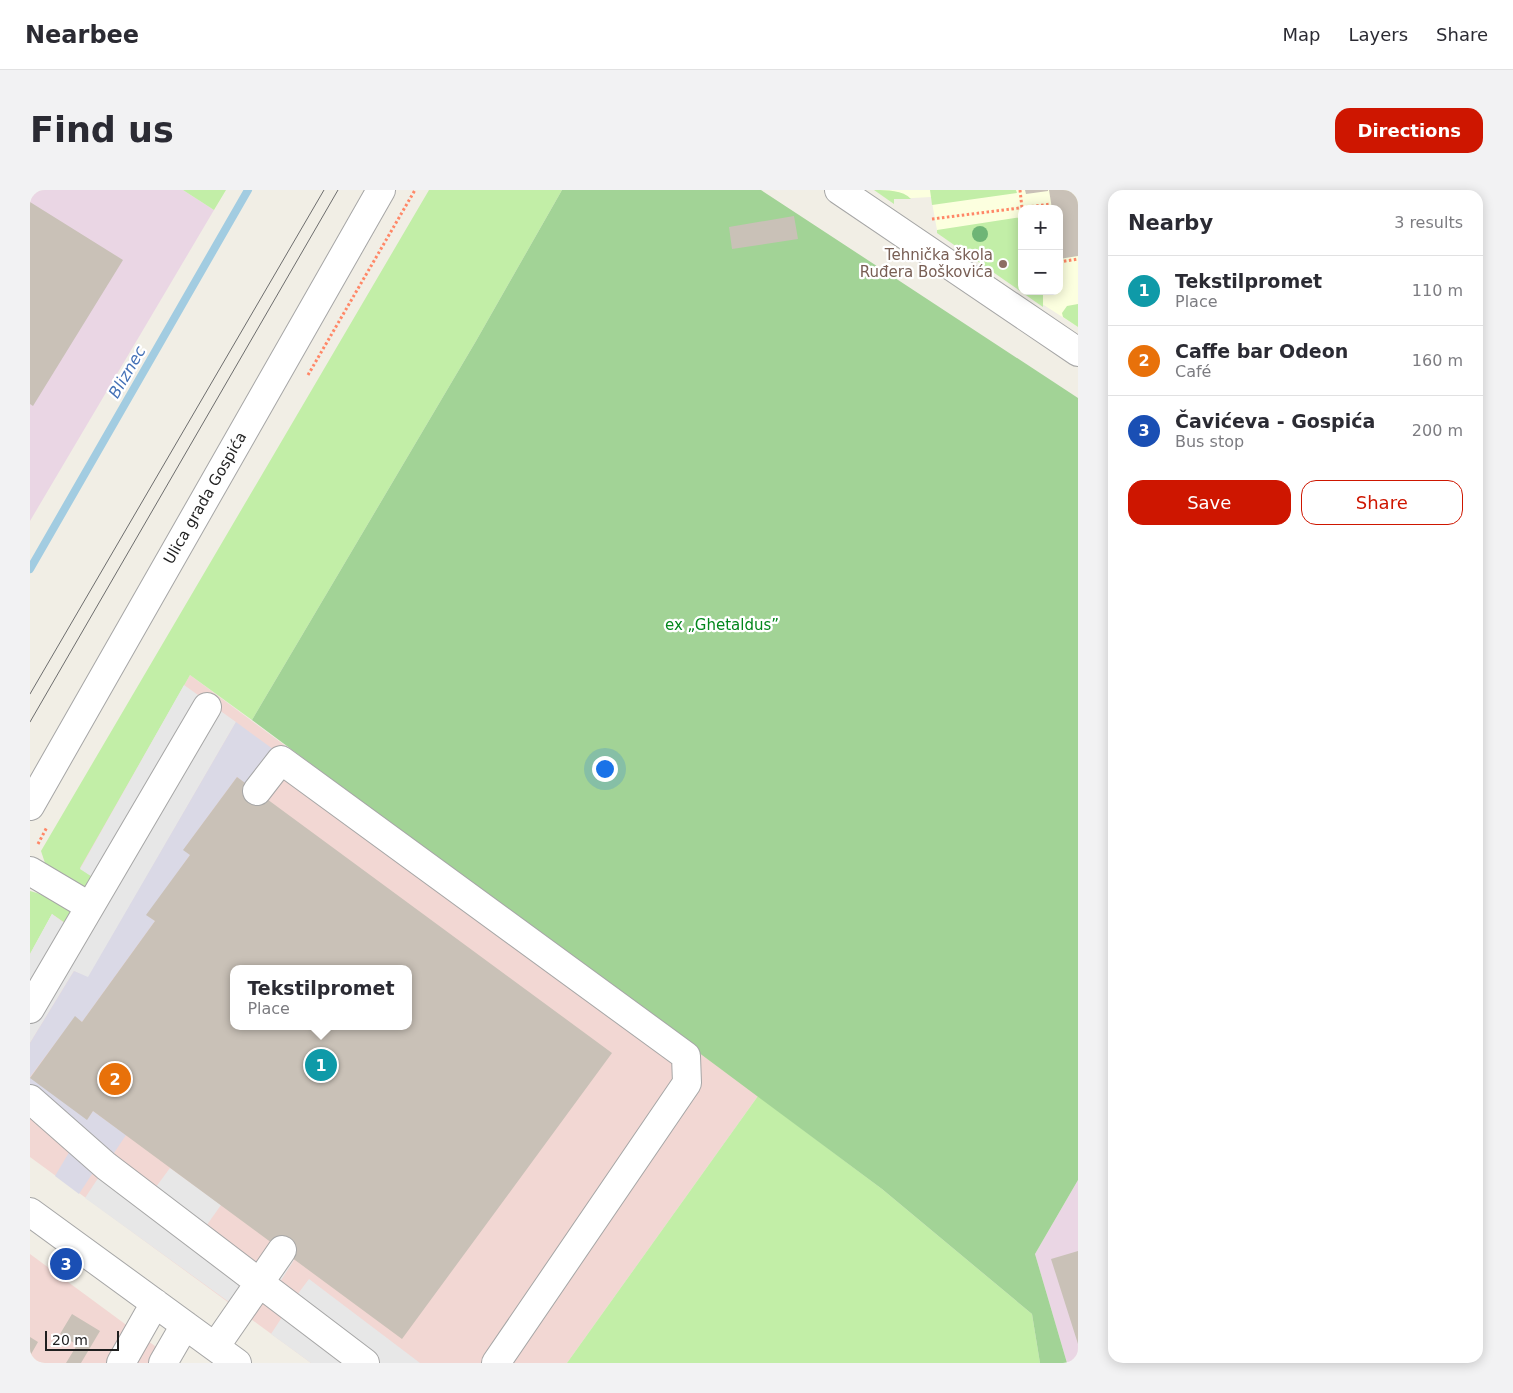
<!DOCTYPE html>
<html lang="en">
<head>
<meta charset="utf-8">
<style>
  body { margin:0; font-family:"DejaVu Sans",sans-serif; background:#f2f2f3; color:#2b2b33 }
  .controls { position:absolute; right:15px; top:15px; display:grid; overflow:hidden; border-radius:10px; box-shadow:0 2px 12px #0003 }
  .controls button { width:45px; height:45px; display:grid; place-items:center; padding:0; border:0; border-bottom:1px solid #e1e1e2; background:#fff; color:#2b2b33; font:25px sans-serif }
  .scale { position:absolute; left:15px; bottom:12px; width:74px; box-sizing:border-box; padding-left:5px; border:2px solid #1f1f1f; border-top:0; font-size:14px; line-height:18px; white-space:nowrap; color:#1f1f1f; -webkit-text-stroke:4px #fff; paint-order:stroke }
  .you { position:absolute; left:574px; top:578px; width:18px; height:18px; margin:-12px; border:4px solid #fff; border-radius:50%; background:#1a73e8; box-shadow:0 0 0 8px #1a73e833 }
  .badge { display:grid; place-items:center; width:32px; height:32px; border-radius:50%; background:#ce1600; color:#fff; font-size:16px; font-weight:700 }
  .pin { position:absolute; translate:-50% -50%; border:2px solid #fff; box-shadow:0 1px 5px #0006 }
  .popup { position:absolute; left:200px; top:775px; width:182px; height:65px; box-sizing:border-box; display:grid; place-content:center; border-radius:10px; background:#fff; filter:drop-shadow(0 1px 4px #0005); font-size:16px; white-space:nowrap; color:#7c7c81 }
  .popup b { font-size:19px; color:#2b2b33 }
  .popup::after { content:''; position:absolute; left:50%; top:100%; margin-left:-10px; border:10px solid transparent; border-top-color:#fff }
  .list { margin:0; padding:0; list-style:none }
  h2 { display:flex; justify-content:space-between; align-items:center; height:65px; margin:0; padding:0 20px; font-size:21px }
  h2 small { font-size:16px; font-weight:400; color:#7c7c81 }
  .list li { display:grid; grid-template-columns:32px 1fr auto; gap:15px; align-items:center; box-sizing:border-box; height:70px; padding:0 20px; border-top:1px solid #e1e1e2 }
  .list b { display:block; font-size:19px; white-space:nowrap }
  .list p { margin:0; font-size:16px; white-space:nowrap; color:#7c7c81 }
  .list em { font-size:16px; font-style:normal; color:#7c7c81 }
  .actions { display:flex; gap:10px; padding:15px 20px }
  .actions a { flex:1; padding:11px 0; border:1px solid #ce1600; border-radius:15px; text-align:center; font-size:18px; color:#ce1600 }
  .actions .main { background:#ce1600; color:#fff }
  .map { position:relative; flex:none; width:1048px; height:1173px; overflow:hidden; border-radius:15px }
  header { display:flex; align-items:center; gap:30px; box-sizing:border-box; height:70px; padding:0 25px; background:#fff; border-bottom:1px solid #e1e1e2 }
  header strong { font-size:24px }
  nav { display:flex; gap:28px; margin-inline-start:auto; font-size:18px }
  .intro { display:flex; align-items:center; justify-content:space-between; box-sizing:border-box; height:120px; padding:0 30px }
  h1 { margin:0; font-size:35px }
  .button { padding:12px 22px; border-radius:15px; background:#ce1600; color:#fff; font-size:18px; font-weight:700 }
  main { display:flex; gap:30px; padding:0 30px }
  aside { flex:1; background:#fff; border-radius:15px; box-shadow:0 2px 12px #0003 }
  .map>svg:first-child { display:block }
  .commercial { fill:#f2d7d3; fill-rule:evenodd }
  .industrial { fill:#ead6e4 }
  .education { fill:#fcffdf }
  .grass { fill:#c2eea7 }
  .forest { fill:#a2d396 }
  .parking { fill:#e7e7e7 }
  .plaza { fill:#dad9e6 }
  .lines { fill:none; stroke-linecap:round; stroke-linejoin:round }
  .stream { stroke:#a2cce1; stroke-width:8 }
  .building { fill:#c9c1b7; fill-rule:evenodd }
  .minor-casing { stroke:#a6a6a6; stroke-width:30 }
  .path { stroke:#ff8767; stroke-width:3; stroke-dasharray:2.5 2.5; stroke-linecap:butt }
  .minor { stroke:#fff; stroke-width:28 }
  .tram { stroke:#6d6d6d; stroke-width:1 }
  .tree { fill:#6eb576 }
  .education-dot { fill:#8d6e63; stroke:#fff; stroke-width:2 }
  .labels { text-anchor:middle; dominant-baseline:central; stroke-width:4.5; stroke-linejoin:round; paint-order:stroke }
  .education-label { font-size:15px; fill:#785e54; stroke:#fff; text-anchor:end }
  .street-label { font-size:15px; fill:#1f1f1f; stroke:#fff }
  .park-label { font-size:15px; fill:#03871c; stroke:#fff }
  .water-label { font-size:16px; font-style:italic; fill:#4471b6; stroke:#fff }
</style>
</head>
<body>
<header>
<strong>Nearbee</strong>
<nav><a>Map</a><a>Layers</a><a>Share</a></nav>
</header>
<div class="intro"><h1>Find us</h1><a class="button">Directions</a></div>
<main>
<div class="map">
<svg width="1048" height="1173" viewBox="0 0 1048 1173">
  <rect width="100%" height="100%" fill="#f1eee5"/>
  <path class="commercial" d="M160 485 728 906 537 1173H281L0 967V764ZM204 779H378V836H204Z
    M0 1064 148 1173H0Z"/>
  <path class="industrial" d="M0 0H153L184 20 0 331Z
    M1048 990V1173H1037L1005 1064Z"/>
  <path class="education" d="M851 0H1048V137L992 101H1029V19H992V101L907 40 901 7 864 9Z"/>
  <path class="grass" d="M153 0H196L184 20Z
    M399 0H532L446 151 222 530 160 485 50 678 67 690 53 697 15 673 11 661Z
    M844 0C857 0 873 0 881 9H864V14Z
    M900 0H986L987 3 902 15Z
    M992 27V101H1013V117L907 43V40Z
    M1048 114V137L1033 127 1032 123 1037 116Z
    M0 701C9 703 40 715 42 725 43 728 41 733 41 737L22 724 0 764Z
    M728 906 852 999 1002 1124 1010 1173H537Z"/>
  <path class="forest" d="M532 0H731L1048 208V990L1005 1064 1037 1173H1010L1002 1124 852 999 222 530 446 151Z"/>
  <path class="parking" d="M154 495 206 532 58 788 44 781 0 853V764L22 724 40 737 67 690 50 679Z
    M80 970 123 1001 140 978 191 1015 174 1039 225 1076 242 1053 264 1070 250 1092 267 1105 279 1089 390 1173H281L241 1144 256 1121 214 1091 199 1112 55 1008Z"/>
  <path class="plaza" d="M206 532 247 562 217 595 207 587 154 659 160 665 117 725 125 731 52 832 45 827 0 887 57 929 63 921 96 945 72 981 66 978 49 1004 25 986 41 959 0 927V853L44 781 58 787Z"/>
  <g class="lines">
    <path class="stream" d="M0 379 218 0"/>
  </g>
  <path class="building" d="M995 0H1018V1L996 4Z
    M1019 0H1048V66L1029 69V19H1022Z
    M0 12 93 70 3 216 0 214Z
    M764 26 768 49 702 59 699 37Z
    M207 587 582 863 372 1149 63 921 57 930 0 888 45 826 52 832 125 731 116 725 160 665 153 660ZM204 779H378V836H204Z
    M1048 1061V1154L1021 1069Z
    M42 1124 70 1141 51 1173H36L47 1155 30 1144Z
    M0 1147 8 1152 0 1166Z"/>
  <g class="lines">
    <g class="minor-casing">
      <path id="minor" d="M809 0 1048 162
        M227 601 251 570 656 866 657 893 466 1173
        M0 616 351 0
        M0 681 59 716
        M0 819 177 517
        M0 909 76 976 335 1173
        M0 1022 207 1173
        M185 1157 252 1060
        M91 1173 125 1113
        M133 1173 155 1135"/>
    </g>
    <path class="path" d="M990 0 992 18
      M902 29 1021 14
      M1029 72 1048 69
      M278 185 385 0
      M8 654 17 637"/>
    <use href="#minor" class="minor"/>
    <path class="tram" d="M0 504 294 0
      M0 532 308 0"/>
  </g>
  <circle class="tree" cx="950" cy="44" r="8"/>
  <circle class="education-dot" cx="973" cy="74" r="5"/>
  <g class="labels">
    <g class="education-label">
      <text x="963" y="65">Tehnička škola<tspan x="963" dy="17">Ruđera Boškovića</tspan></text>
    </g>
    <g class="street-label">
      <text transform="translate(175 308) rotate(-60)">Ulica grada Gospića</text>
    </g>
    <g class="park-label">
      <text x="692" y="435">ex „Ghetaldus”</text>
    </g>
    <g class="water-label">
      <text transform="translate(97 182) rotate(-60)">Bliznec</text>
    </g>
  </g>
</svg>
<div class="controls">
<button>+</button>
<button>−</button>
</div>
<div class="scale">20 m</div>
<div class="you"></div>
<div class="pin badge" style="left:291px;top:875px;background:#0f9aa8">1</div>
<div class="popup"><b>Tekstilpromet</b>Place</div>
<div class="pin badge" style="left:85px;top:889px;background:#e8710a">2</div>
<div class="pin badge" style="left:36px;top:1074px;background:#1a4fb4">3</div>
</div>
<aside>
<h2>Nearby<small>3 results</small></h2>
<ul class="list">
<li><span class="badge" style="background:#0f9aa8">1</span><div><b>Tekstilpromet</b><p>Place</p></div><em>110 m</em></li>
<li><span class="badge" style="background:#e8710a">2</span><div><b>Caffe bar Odeon</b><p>Café</p></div><em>160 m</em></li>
<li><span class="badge" style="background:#1a4fb4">3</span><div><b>Čavićeva - Gospića</b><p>Bus stop</p></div><em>200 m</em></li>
</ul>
<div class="actions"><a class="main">Save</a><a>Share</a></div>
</aside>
</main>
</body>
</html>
